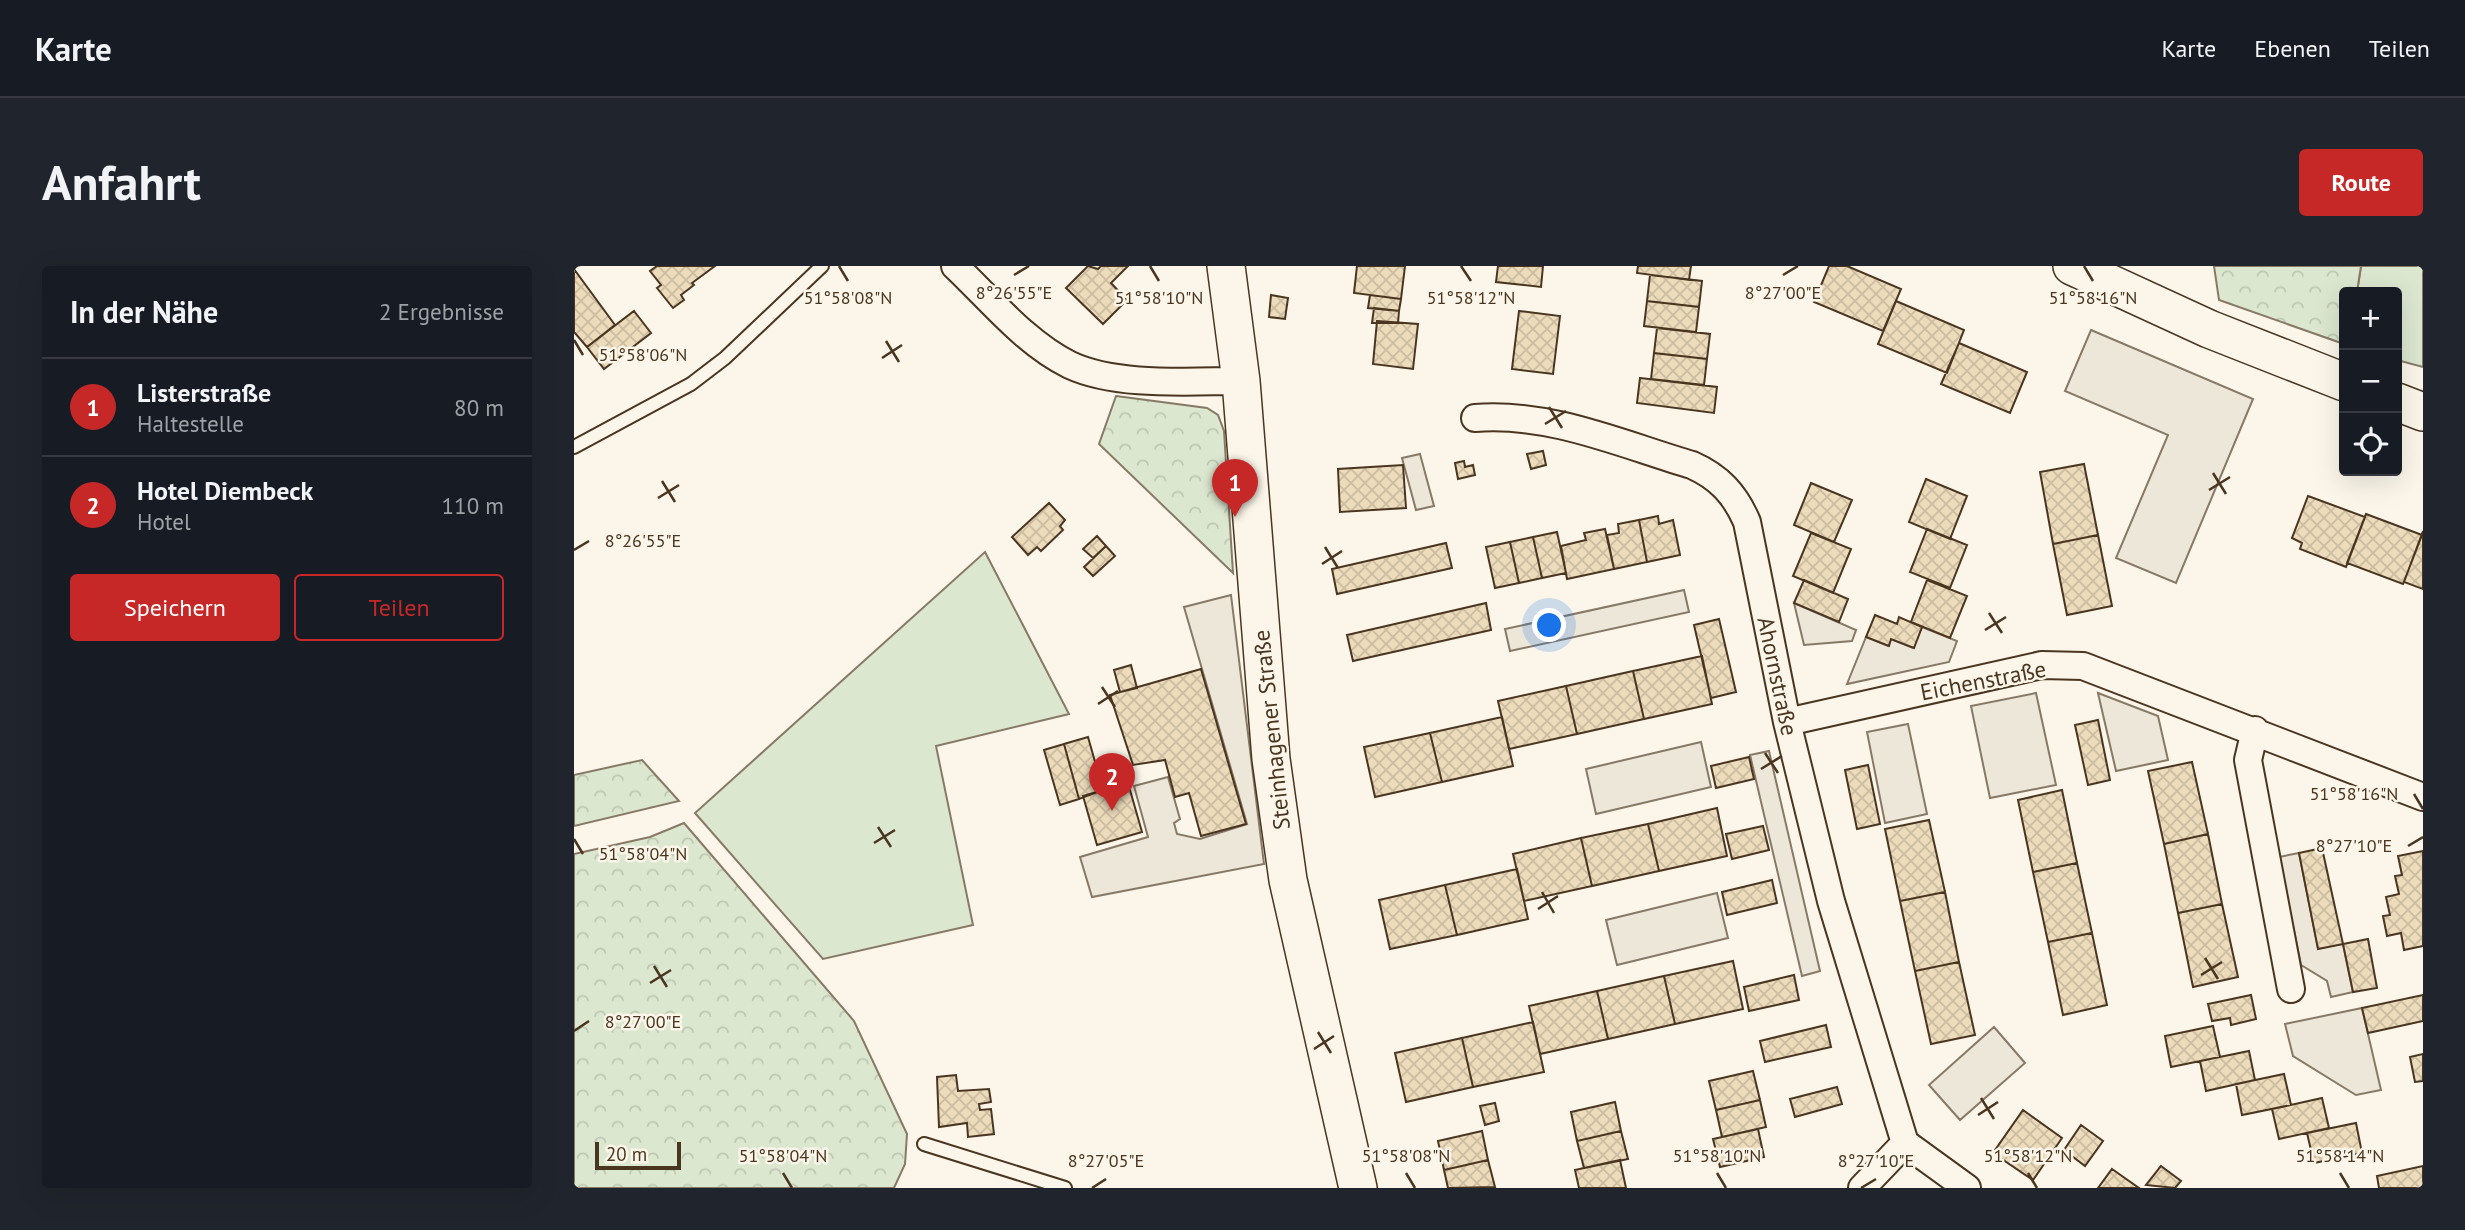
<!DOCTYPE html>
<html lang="de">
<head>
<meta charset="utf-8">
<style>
  body { margin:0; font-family:"PT Sans",sans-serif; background:#20242c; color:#f1f3f6 }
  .controls { position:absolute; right:21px; top:21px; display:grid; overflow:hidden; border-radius:7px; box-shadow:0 7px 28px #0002 }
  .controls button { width:63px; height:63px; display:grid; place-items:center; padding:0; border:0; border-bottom:2px solid #363941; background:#171b24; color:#f1f3f6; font:35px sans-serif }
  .scale { position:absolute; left:21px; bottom:18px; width:86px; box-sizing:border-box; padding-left:7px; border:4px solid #4a3520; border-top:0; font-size:19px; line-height:24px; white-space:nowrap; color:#4a3520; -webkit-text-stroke:5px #fbf6e9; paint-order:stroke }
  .you { position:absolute; left:976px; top:360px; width:24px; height:24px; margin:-18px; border:5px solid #fff; border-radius:50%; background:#1a73e8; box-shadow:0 0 0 10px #1a73e833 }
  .badge { display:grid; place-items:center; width:46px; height:46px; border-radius:50%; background:#c62828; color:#fff; font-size:23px; font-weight:700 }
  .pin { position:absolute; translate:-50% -58px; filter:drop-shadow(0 2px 4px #0008) }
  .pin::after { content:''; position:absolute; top:37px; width:24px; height:21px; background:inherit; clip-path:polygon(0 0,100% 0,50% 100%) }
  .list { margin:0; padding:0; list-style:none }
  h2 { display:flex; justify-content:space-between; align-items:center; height:91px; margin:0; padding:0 28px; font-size:30px }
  h2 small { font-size:23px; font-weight:400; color:#9ea1a6 }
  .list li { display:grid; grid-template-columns:46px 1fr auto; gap:21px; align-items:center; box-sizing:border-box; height:98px; padding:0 28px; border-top:2px solid #363941 }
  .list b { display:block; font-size:26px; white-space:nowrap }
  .list p { margin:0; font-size:23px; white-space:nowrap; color:#9ea1a6 }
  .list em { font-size:23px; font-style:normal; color:#9ea1a6 }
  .actions { display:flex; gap:14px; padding:21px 28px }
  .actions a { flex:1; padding:16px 0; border:2px solid #c62828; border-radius:7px; text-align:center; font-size:24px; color:#c62828 }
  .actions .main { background:#c62828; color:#fff }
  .icon { flex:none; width:38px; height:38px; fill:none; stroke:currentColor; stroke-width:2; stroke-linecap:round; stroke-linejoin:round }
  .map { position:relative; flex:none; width:1849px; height:922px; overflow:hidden; border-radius:7px }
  header { display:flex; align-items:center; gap:42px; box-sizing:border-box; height:98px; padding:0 35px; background:#171b24; border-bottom:2px solid #363941 }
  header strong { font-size:33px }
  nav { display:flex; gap:38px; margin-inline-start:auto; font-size:24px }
  .intro { display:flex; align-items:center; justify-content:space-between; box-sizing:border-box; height:168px; padding:0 42px }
  h1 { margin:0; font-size:49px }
  .button { padding:18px 32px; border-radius:7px; background:#c62828; color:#fff; font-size:24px; font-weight:700 }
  main { display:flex; gap:42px; padding:0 42px }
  aside { flex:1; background:#171b24; border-radius:7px; box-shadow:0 7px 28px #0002 }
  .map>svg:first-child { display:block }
  .green { fill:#dce7d0; stroke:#887966; stroke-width:2 }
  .forest { fill:url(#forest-crowns); stroke:#887966; stroke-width:2 }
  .parking { fill:#ede7d9; stroke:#887966; stroke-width:2 }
  .building { fill:url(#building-cross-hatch); stroke:#4a3520; stroke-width:2 }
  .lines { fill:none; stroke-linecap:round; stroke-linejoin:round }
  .service-casing { stroke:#4a3520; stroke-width:16 }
  .minor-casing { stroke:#4a3520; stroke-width:30 }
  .secondary-casing { stroke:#4a3520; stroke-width:40 }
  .service { stroke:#fbf6e9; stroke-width:12 }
  .minor { stroke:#fbf6e9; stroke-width:26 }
  .secondary { stroke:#fbf6e9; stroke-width:37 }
  .ticks { fill:none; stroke:#4a3520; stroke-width:2.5 }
  .labels { text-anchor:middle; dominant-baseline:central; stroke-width:5; stroke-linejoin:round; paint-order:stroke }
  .street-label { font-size:23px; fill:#4a3520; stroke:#fbf6e9 }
  .ticks-label { font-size:18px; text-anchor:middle; fill:#4a3520; stroke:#fbf6e9; stroke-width:5; stroke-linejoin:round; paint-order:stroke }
</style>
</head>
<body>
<header>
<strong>Karte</strong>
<nav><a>Karte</a><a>Ebenen</a><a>Teilen</a></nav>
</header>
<div class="intro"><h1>Anfahrt</h1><a class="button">Route</a></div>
<main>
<aside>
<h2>In der Nähe<small>2 Ergebnisse</small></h2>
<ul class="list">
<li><span class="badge">1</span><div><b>Listerstraße</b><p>Haltestelle</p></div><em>80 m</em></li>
<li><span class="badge">2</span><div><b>Hotel Diembeck</b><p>Hotel</p></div><em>110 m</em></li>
</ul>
<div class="actions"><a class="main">Speichern</a><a>Teilen</a></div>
</aside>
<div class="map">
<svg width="1849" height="922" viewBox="0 0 1849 922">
  <defs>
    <pattern id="forest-crowns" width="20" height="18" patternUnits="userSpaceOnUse" patternTransform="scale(1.75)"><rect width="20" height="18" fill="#dce7d0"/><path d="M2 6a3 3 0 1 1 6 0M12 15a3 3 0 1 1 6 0" fill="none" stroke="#bec7b2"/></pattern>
    <pattern id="building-cross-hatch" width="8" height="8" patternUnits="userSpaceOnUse" patternTransform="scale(1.75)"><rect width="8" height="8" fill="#ecdcbc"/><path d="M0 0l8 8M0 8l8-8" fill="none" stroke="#ccbda1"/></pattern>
  </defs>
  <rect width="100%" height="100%" fill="#fbf6e9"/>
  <path class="green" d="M1787 0H1849V101L1823 94V26H1783Z
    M411 286 495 448 362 480 399 659 249 693 121 547Z"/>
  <path class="forest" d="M1640 0H1787L1783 26H1770V78L1645 34Z
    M542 130 633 142 644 149 650 165 659 307 525 178Z
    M68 494 105 535 0 560V509Z
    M110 557 280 755 333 868 331 898 320 922H0V588L76 571Z"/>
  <path class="parking" d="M1517 64 1679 133 1602 317 1542 292 1594 169 1491 125Z
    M846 188 860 240 842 244 828 192Z
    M1110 324 1115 346 936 385 931 363Z
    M657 329 690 598 518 631 506 591 574 571 560 520 594 511 606 553 600 557 603 568 626 573 673 558 610 341Z
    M1220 337 1282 364 1278 375 1230 379Z
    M1348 361 1383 375 1375 396 1273 418 1292 371 1314 380 1317 373 1339 382Z
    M1462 427 1482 519 1416 532 1397 440Z
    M1524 427 1584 450 1594 494 1542 505Z
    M1334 458 1353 548 1311 557 1293 466Z
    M1127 476 1137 521 1022 548 1012 503Z
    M1195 485 1246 705 1228 710 1176 489Z
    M1725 587 1744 682 1769 678 1779 726 1757 731 1753 715 1727 699 1705 591Z
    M1143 627 1154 672 1043 699 1032 654Z
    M1788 742 1807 824 1782 829 1719 790 1711 758Z
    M1420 761 1451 797 1386 854 1355 819Z"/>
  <path class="building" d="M83 0H141L118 17 120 19 107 29 110 34 99 42 83 22 87 19 76 5Z
    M514 0 524 3 527 0H554L537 17 553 34 529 58 492 22Z
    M783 0H831L827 33 780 27Z
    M924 0H969L967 21 922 16Z
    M1064 0H1117L1115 14 1063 7Z
    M1255 0H1273L1327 23 1309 65 1240 36Z
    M0 3 41 59 13 81 0 66Z
    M1076 9 1128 15 1125 41 1073 35Z
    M697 29 714 32 711 53 695 51Z
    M796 29 827 33 825 45 794 42Z
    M1073 35 1125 41 1122 66 1070 60Z
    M1322 35 1390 64 1373 107 1304 78Z
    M800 42 825 45 824 57H798Z
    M60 45 77 67 30 103 13 81Z
    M945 45 986 50 979 108 938 103Z
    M803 55 844 58 839 103 799 98Z
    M1083 62 1136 68 1133 93 1080 87Z
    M1385 77 1453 106 1436 147 1367 118Z
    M1080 87 1133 93 1130 119 1077 113Z
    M1066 112 1143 121 1140 147 1063 137Z
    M969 185 972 199 957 203 953 188Z
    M890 195 891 201 899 199 901 209 884 213 881 197Z
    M1510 198 1524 269 1479 278 1466 206Z
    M829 199 832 242 766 246 764 203Z
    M1352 213 1393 230 1376 273 1335 256Z
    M1237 217 1278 234 1260 276 1220 259Z
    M1734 230 1791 251 1772 301 1726 283 1728 277 1718 272Z
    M475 237 491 254 486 260 489 264 467 285 463 281 454 289 438 271Z
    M1792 248 1848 269 1829 318 1773 297Z
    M1084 250 1085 258 1099 254 1106 289 1073 296 1065 254Z
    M1065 254 1073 296 1040 303 1033 269 1045 267 1044 258Z
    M1031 263 1040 303 993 313 987 280 1012 274 1010 267Z
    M1353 263 1393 279 1376 322 1336 306Z
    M1849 265V323L1830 316Z
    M983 266 992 307 968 312 959 271Z
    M1237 267 1277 283 1259 327 1219 310Z
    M1524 269 1538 340 1493 349 1479 278Z
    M523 270 532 280 519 292 509 283Z
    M959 271 968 312 945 317 936 276Z
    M936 276 945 317 921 322 912 281Z
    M872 277 878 302 763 328 758 303Z
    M532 280 541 290 519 310 510 301Z
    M1230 314 1274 333 1265 356 1220 337Z
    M1353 314 1393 330 1376 372 1337 356Z
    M912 337 917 364 779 395 773 369Z
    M1301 349 1323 358 1325 351 1348 361 1340 382 1317 373 1315 380 1292 371Z
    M1145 353 1162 426 1137 432 1120 359Z
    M1128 390 1138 438 1070 453 1059 405Z
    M557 399 563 422 546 426 540 404Z
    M627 403 672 558 627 570 615 527 601 531 591 494 559 499 536 429Z
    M1059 405 1070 453 1003 468 992 420Z
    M992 420 1003 468 935 483 924 435Z
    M928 451 939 500 868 516 856 467Z
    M1524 454 1536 514 1514 519 1501 459Z
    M856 467 868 516 801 531 790 481Z
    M514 471 529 524 505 533 490 478Z
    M490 478 505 533 486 539 470 484Z
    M1175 491 1180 513 1142 522 1137 500Z
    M1618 496 1634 568 1590 578 1574 505Z
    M1294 499 1306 558 1283 563 1271 504Z
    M554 517 568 566 523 579 509 530Z
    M1488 524 1503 597 1459 606 1444 534Z
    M1143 542 1153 590 1085 605 1074 558Z
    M1355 554 1371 626 1326 635 1311 563Z
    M1074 558 1085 605 1018 620 1007 572Z
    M1189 560 1195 584 1158 593 1152 568Z
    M1634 568 1648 638 1604 647 1590 578Z
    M1007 572 1018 620 950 635 939 588Z
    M1748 582 1769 678 1744 683 1725 587Z
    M1849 585V680L1830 684 1827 667 1813 670 1809 650 1816 649 1812 631 1825 628 1821 610 1828 609 1824 590Z
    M1503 597 1518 667 1474 676 1459 606Z
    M943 603 954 653 883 669 871 619Z
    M1198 614 1203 637 1153 649 1148 626Z
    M871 619 883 669 816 683 805 634Z
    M1371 626 1385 696 1341 705 1326 635Z
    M1648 638 1664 711 1619 721 1604 647Z
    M1518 667 1533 739 1489 749 1474 676Z
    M1794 673 1803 722 1779 726 1769 678Z
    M1159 695 1169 743 1101 758 1090 710Z
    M1385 696 1401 769 1357 778 1341 705Z
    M1220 709 1225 734 1175 745 1170 721Z
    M1090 710 1101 758 1034 773 1023 725Z
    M1023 725 1034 773 966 788 955 740Z
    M1677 729 1682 753 1657 759 1656 752 1638 755 1634 738Z
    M1849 729V755L1794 767 1788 742Z
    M959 756 970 806 899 821 888 772Z
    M1252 759 1257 781 1191 796 1186 775Z
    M1639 760 1646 791 1597 801 1591 770Z
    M888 772 899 821 832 836 821 787Z
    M1675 785 1681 814 1632 825 1626 795Z
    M1849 788V815L1841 816 1836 791Z
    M1179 805 1186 834 1142 844 1135 815Z
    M1710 808 1717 839 1668 849 1662 818Z
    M382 809 384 825 415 823 417 836 405 838 406 844 417 843 420 868 394 871 393 857 365 861 363 811Z
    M1263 821 1268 838 1221 851 1216 833Z
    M1748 832 1755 862 1705 873 1698 843Z
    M1186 834 1192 861 1148 871 1142 844Z
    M1041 836 1047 865 1003 875 997 846Z
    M921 837 925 855 911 859 906 840Z
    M1449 844 1488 872 1459 914 1419 887Z
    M1782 857 1788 887 1740 897 1733 867Z
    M1507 859 1529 875 1511 900 1490 884Z
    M1184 863 1190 891 1146 901 1139 873Z
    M908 865 914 894 870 904 864 875Z
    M1047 865 1054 893 1010 902 1003 875Z
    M914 894 921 921 874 922 870 904Z
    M1046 894 1052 922H1005L1001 904Z
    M1587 900 1607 915 1601 922 1572 919Z
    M1849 900V922H1805L1803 910Z
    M1538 903 1565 922H1524Z"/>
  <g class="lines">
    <g class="service-casing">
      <path id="service" d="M0 181 117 118 151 92 248 0
        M350 878 491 922"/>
    </g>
    <g class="minor-casing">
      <path id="minor" d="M381 0C416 33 451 77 496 99 543 121 616 115 667 115
        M901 152C976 146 1047 178 1118 199 1145 211 1161 228 1173 256L1213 456 1257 635 1331 877
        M1213 456 1468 399 1509 400 1849 531
        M1681 464 1674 494 1717 723
        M1331 877 1393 922
        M1288 922 1331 877"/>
    </g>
    <g class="secondary-casing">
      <path id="secondary" d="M652 0 667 115 697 493 714 614 784 922
        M1498 0 1635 63 1770 116
        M1823 136 1849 146"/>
    </g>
    <use href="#service" class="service"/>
    <use href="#minor" class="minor"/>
    <use href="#secondary" class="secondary"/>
  </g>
  <path class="ticks" d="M265 0 274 15M576 0 585 15M887 0 897 15M1510 0 1519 15M440 9 455 0M1209 9 1224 0M0 74 9 89M312 75 325 96M308 92 328 79M975 141 988 162M971 158 992 145M1639 207 1652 228M88 215 101 236M1635 224 1656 211M84 232 105 219M751 281 764 302M0 284 15 275M748 298 768 285M1415 347 1428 367M1411 364 1432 351M528 421 541 441M524 438 544 425M1191 487 1204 507M1187 503 1208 490M1840 528 1849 543M304 561 317 581M0 573 9 588M300 577 321 564M1834 580 1849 571M968 626 980 647M964 643 984 630M1631 692 1644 713M80 700 93 721M1627 709 1648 696M76 717 97 704M0 765 15 755M744 766 757 787M740 783 760 770M1407 832 1420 853M1404 849 1424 836M209 907 218 922M832 907 841 922M1143 907 1152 922M1454 907 1463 922M1766 907 1775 922M518 922 532 913M1287 922 1302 913"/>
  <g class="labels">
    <g class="street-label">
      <text transform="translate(1204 410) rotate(78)">Ahornstraße</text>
      <text transform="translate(1409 414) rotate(-11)">Eichenstraße</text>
      <text transform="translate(697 464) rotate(-96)">Steinhagener Straße</text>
    </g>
  </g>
  <g class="ticks-label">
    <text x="440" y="33">8°26'55"E</text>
    <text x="1209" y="33">8°27'00"E</text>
    <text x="274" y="38">51°58'08"N</text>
    <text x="585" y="38">51°58'10"N</text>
    <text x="897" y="38">51°58'12"N</text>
    <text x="1519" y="38">51°58'16"N</text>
    <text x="69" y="95">51°58'06"N</text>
    <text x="69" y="281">8°26'55"E</text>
    <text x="1780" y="534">51°58'16"N</text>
    <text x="1780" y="586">8°27'10"E</text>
    <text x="69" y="594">51°58'04"N</text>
    <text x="69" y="762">8°27'00"E</text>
    <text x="209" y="896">51°58'04"N</text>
    <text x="832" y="896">51°58'08"N</text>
    <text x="1143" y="896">51°58'10"N</text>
    <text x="1454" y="896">51°58'12"N</text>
    <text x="1766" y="896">51°58'14"N</text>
    <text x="532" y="901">8°27'05"E</text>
    <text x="1302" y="901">8°27'10"E</text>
  </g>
</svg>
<div class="controls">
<button>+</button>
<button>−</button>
<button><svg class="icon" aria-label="locate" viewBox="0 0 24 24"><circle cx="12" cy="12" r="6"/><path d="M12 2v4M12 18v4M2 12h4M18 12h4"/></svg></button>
</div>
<div class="scale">20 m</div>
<div class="you"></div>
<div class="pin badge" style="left:661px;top:251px">1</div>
<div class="pin badge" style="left:538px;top:545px">2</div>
</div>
</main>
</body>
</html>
